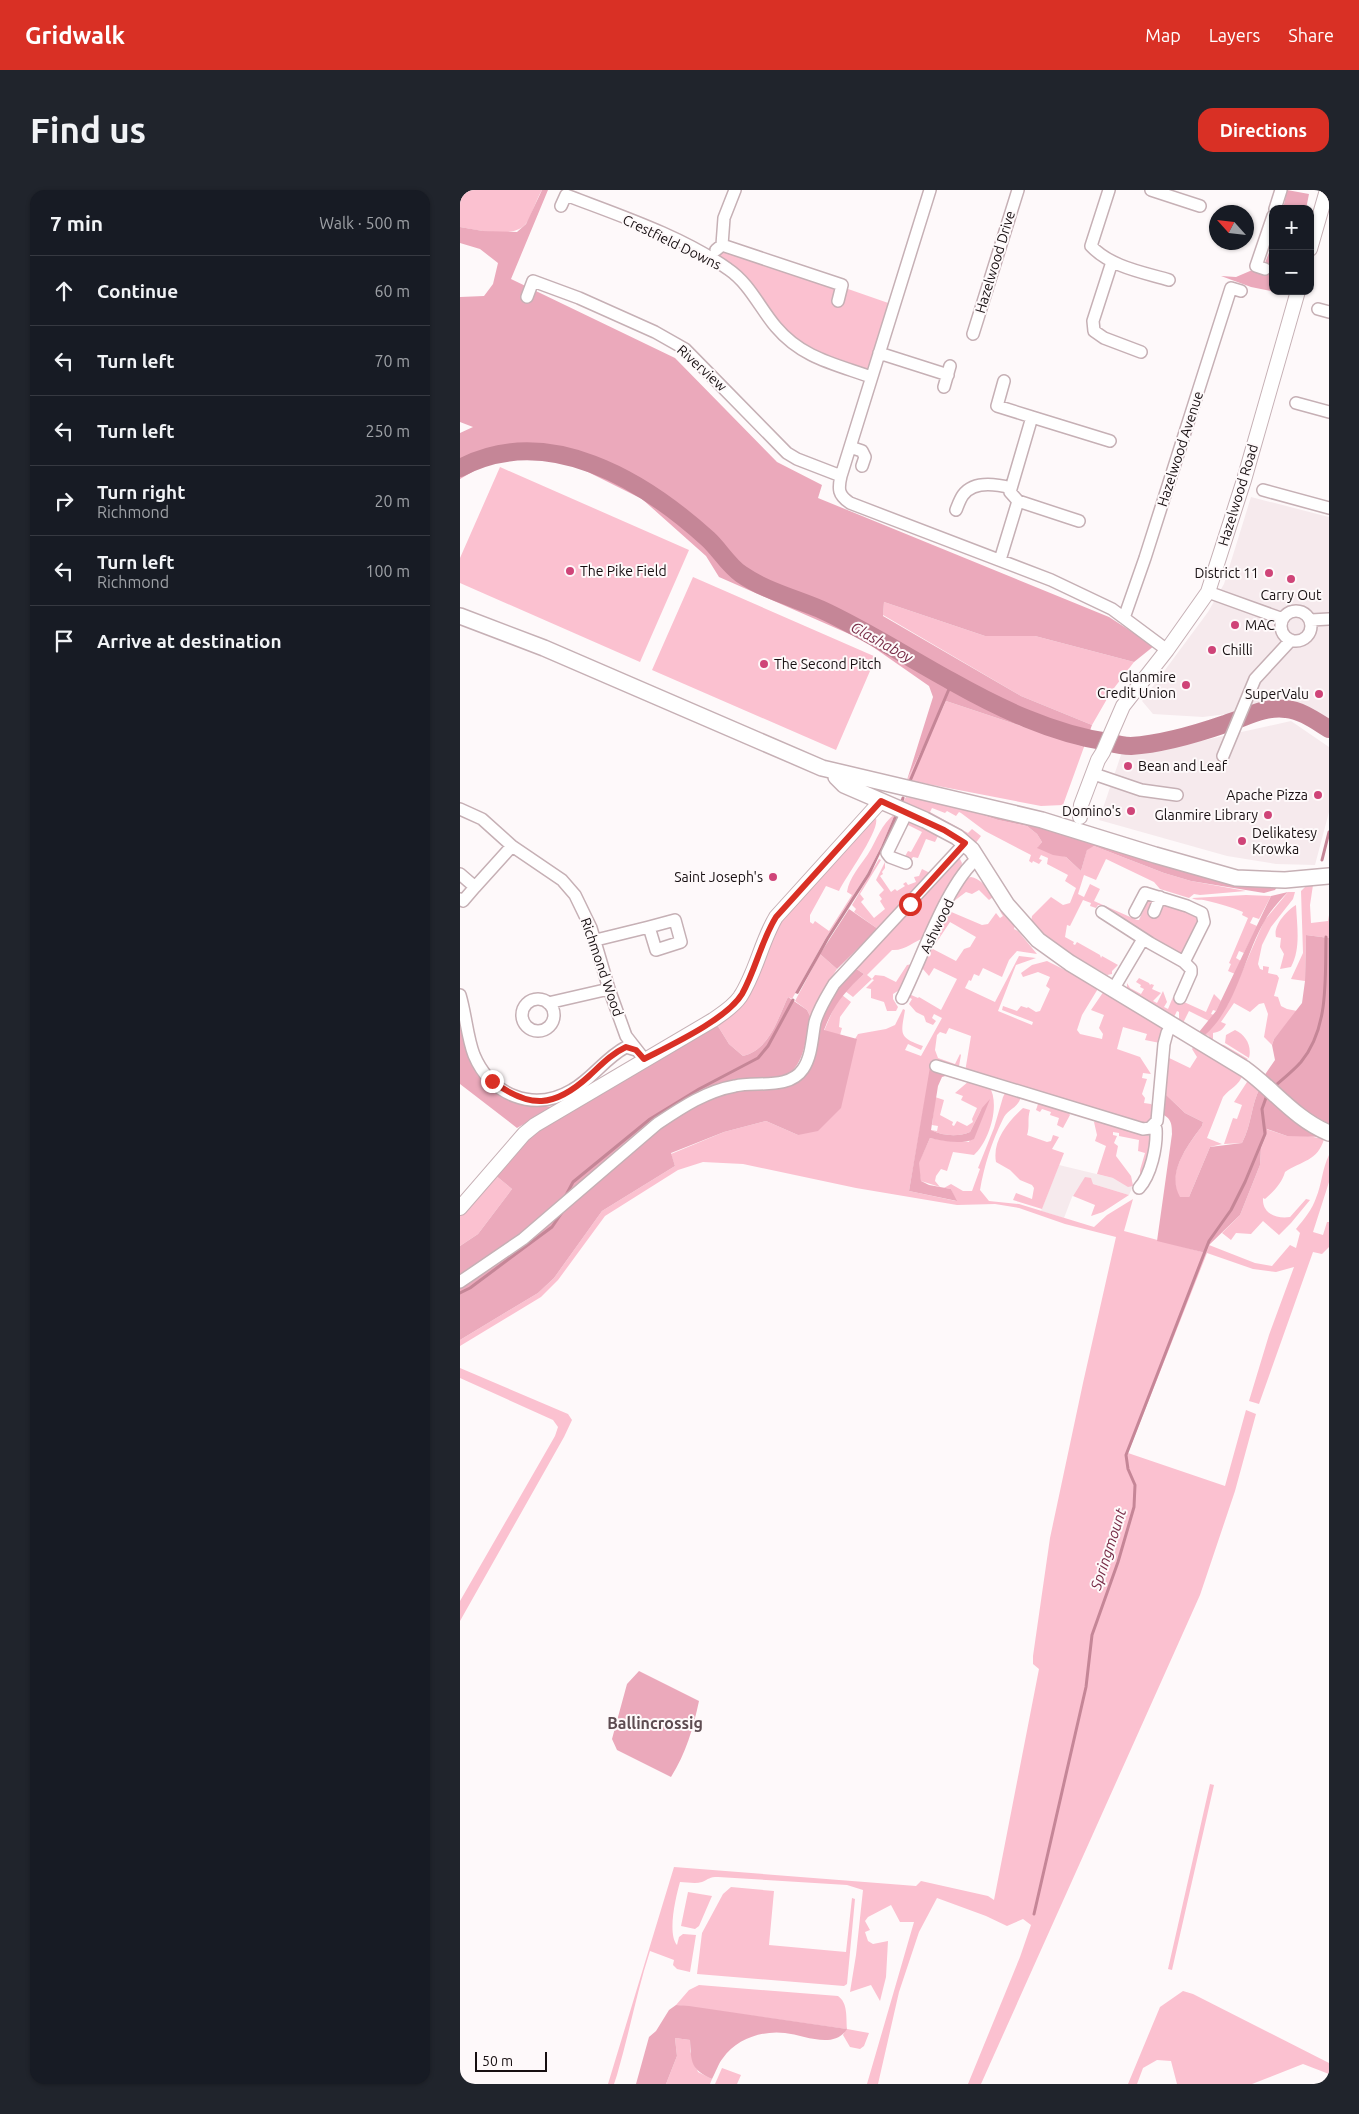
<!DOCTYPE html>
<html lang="en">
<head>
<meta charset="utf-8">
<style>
  body { margin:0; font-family:Ubuntu,sans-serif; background:#20242c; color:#f1f3f6 }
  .controls { position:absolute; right:15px; top:15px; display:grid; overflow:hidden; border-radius:10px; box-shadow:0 1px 4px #0004 }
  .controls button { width:45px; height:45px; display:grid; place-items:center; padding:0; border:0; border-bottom:1px solid #363941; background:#171b24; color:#f1f3f6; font:25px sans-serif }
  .compass { position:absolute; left:749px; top:15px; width:45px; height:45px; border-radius:50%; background:#171b24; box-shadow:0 1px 4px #0004; rotate:297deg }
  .scale { position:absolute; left:15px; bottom:12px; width:72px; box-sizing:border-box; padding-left:5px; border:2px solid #170f11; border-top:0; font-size:14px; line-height:18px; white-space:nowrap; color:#170f11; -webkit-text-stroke:4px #fef9fa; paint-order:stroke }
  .stop { position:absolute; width:15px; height:15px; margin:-11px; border:4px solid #d93025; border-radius:50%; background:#fff }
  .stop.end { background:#d93025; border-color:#fff; box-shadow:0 1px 5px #0008 }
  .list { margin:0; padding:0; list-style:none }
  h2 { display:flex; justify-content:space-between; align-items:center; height:65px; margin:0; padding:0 20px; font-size:21px }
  h2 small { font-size:16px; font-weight:400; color:#9ea1a6 }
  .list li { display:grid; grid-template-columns:32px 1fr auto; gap:15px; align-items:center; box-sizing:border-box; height:70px; padding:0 20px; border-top:1px solid #363941 }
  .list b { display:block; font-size:19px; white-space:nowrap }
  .list p { margin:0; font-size:16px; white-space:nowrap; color:#9ea1a6 }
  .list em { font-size:16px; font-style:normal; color:#9ea1a6 }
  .icon { flex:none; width:28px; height:28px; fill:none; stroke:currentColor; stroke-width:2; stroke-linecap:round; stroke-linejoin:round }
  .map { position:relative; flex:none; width:869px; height:1894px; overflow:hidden; border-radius:15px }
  header { display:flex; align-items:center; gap:30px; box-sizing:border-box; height:70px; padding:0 25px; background:#d93025; color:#fff }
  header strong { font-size:24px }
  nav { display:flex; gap:28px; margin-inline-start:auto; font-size:18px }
  .intro { display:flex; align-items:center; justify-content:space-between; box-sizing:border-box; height:120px; padding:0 30px }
  h1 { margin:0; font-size:35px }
  .button { padding:12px 22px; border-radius:15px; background:#d93025; color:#fff; font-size:18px; font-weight:700 }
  main { display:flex; gap:30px; padding:0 30px }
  aside { flex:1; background:#171b24; border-radius:15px; box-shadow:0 1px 4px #0004 }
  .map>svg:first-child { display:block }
  .built { fill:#f6eaed }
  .green { fill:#fbc1d0 }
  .forest { fill:#eba9bb }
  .water { fill:#c58697 }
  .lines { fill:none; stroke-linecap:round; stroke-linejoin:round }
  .stream { stroke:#c58697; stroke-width:3 }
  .river { stroke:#c58697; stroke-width:18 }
  .minor-casing { stroke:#c6b0b5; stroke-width:14 }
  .tertiary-casing { stroke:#c6b0b5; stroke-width:16 }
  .secondary-casing { stroke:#c6b0b5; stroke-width:18 }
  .minor { stroke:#fff; stroke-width:11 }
  .tertiary { stroke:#fff; stroke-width:14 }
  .secondary { stroke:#fff; stroke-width:15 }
  .route { stroke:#d93025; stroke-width:6 }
  .poi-dot { fill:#cf4478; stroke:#fef9fa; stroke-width:2 }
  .labels { text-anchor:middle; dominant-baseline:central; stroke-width:4; stroke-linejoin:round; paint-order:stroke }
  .street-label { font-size:14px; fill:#170f11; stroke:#fef9fa }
  .poi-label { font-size:14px; fill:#170f11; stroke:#fef9fa; text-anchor:end }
  .water-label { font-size:15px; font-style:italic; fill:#772b46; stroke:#fef9fa }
  .quarter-label { font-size:16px; font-weight:bold; fill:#5e4c51; stroke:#fef9fa }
</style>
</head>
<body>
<header>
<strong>Gridwalk</strong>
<nav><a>Map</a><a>Layers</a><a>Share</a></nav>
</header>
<div class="intro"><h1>Find us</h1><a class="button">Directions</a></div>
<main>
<aside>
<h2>7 min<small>Walk · 500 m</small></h2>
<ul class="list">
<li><svg class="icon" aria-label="ahead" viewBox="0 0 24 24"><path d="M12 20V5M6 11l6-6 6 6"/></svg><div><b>Continue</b></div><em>60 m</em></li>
<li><svg class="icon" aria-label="left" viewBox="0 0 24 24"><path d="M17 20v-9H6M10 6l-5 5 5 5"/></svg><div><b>Turn left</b></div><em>70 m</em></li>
<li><svg class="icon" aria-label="left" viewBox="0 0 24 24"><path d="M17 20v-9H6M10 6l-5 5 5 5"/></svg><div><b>Turn left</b></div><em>250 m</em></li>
<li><svg class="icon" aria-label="right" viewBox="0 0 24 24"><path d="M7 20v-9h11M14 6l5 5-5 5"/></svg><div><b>Turn right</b><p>Richmond</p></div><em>20 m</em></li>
<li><svg class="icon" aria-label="left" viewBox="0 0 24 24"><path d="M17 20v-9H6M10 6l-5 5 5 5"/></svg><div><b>Turn left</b><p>Richmond</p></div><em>100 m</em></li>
<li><svg class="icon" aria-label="arrive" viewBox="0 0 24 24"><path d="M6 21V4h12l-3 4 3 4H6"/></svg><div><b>Arrive at destination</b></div></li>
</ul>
</aside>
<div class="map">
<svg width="869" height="1894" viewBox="0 0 869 1894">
  <rect width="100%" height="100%" fill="#fef9fa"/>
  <path class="built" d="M791 307 869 327V532L840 515 743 527 693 524 682 511 748 422 764 394Z
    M831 531 869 557V622L855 675 816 674 767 666 639 630 663 559 691 558 736 552Z
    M599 975 653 988 671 986 673 996 669 1005 633 994H621L612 1007 604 1028 581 1021Z"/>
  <path class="green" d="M0 0H82C76 10 73 22 67 32 56 50 18 40 0 37Z
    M262 55 434 115 411 187 350 166 250 67Z
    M40 277 229 360 180 472 0 393V368Z
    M233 387 416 467 376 560 192 480Z
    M424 412 525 446H575L674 472 651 502 632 535 561 506 423 425Z
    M486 511 624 557 603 615 581 616 447 590Z
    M446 607 498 617 538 630 567 636 577 644 582 652 578 657 606 667 621 681 627 659 634 656 704 683 731 691 786 701 740 705 734 704 729 708 700 699 694 692 646 669 636 690 624 685 618 704 624 707 630 694 640 699 634 711 677 730H679L684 719 681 717 685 710 691 709 692 712 734 723 738 728V733L723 763H719C695 751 673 735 648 722L649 719 638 715 636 718 630 716 631 713 623 710 610 736 607 735 605 747 614 752 613 754 615 755 617 752 640 765 641 768 642 766 658 775 652 781V784L647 785C620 769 593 755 571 732L572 726 591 707 603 715 610 713 616 698 605 691 608 685 587 674 588 668 581 665 579 669 582 670 579 674 573 671 572 673 569 671 571 665 525 641 501 623 499 622 496 626 487 621 485 623 472 618 470 622 508 643 512 639 521 646 515 654 506 645 443 612Z
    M435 624 421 657 407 684 366 748 332 809 328 807C317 830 310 859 283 866L269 854 256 833 314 738 373 671 416 628C420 641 386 686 379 701L366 696 350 725V732L353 734 355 731 369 741 392 705 387 702C389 688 400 676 408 664 417 650 421 634 435 624Z
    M448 630 479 644 475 652 466 649 458 668 453 667 450 671 444 668 448 661 451 662 462 642 446 634Z
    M499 667 502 673 500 682 466 747C454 751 445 761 432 760L407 785 412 789 415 785 424 786 436 792 447 775 453 774 441 799 433 804V809L438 817 436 821H427L424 812 411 808V799L406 798 414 790 412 789 393 807 385 801 404 784 395 778Z
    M419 669 421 670 400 704 404 709 401 712 414 728 425 719 420 711 422 709 419 705 424 700 416 690 425 672V678L422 682 423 684 420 686 431 702 435 699 437 701 445 696 443 694 446 692 448 695 456 692 454 687 459 686 462 679 470 683 418 739 394 722 396 719 392 715Z
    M511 687C527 689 546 723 555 735L554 739 558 741 577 764 557 761 549 770 542 787 523 778 519 786 514 784 511 791 509 790 505 798 535 812 559 766 576 768 556 775 538 821 572 835 573 832 542 820 543 816 557 821 561 816 567 818 568 817 576 822 580 821 590 799 586 796 590 787 578 782 563 787 561 783 572 775 587 771 639 797 622 825 617 840 620 844 642 849 643 844 639 838 644 825 631 820 644 801 703 836 700 853 685 850 687 844 663 837 657 859 680 867 691 884 683 883 682 888 687 889 682 904 685 908 684 913 691 914 694 917 693 929 688 935 505 882 511 846 489 838 486 844 480 842 477 845 475 860 478 868 495 874 500 864 501 865 499 876 496 878 472 871 449 1001 496 1011 491 999 484 998 491 994 503 1001H512L520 979 518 978 534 938 543 907 545 903 561 906C559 918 547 919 543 929 532 951 524 976 520 1000L529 1011 559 1014 634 1037 647 1025 673 1009 664 1041 746 1063 749 1055 795 1073 812 1076 830 1055 836 1058 840 1043 836 1039C844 1029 852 1020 856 1008 862 994 862 979 869 965V992L853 1042 863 1045 867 1032H869V1057L862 1064 853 1062 799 1214 789 1211 809 1145 834 1077 816 1082 793 1079 747 1063 668 1263 765 1296 786 1220 796 1224 775 1301 740 1405 521 1894H508L560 1767 571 1735 563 1729 547 1736 526 1726 477 1708 459 1742 439 1802 418 1894H407L454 1732H440L431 1715 408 1727 405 1731 410 1740 405 1742 408 1751 413 1754 428 1751 426 1787 420 1811 411 1795 390 1802 396 1765 403 1700 387 1695 258 1687C249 1687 249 1689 242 1692 235 1694 227 1692 220 1692 216 1706 207 1743 217 1755L219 1747 223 1744 236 1745 230 1782 217 1779 213 1775 214 1770 190 1761C177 1801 169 1844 157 1885L154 1894H148L214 1677 456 1696 461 1691 528 1706 534 1710 579 1479 573 1474V1466L590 1348 623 1193 656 1047 605 1034 559 1018 535 1014 497 1015 396 998 283 974 243 972 218 980 145 1026 98 1090 81 1107 0 1156V1150L78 1103 94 1088 142 1021 215 976 211 964 264 942 306 931 338 945 398 844 426 839 435 835 443 819 445 820C441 844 438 847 463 856L461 860 448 854 445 860 461 866 482 828 474 824 472 828 476 831 473 835 466 832 464 826 456 822 449 814 452 809 448 807 449 804 458 808 459 807 481 820 497 789 474 778 469 786 462 778 471 758 496 771 504 759 510 757 516 747 490 732 476 753 474 752 489 721 522 735 528 734 536 723 540 728 543 726C538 719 539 713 533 707L529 710 519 700 512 704 506 702 494 711 507 688Z
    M847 695H853L850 715 851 733 868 731 869 725V748L846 745 845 791 831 789 843 763 841 701Z
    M828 702H835L833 709 811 737 802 755 798 774 800 779 803 780V776L809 777 808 783 817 785 819 788 814 806 818 807 821 816 827 819 837 821 814 849 812 855 804 847 808 824 804 813 799 814 790 822 774 813 761 832 766 834C763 840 759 842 753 843V853L764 855 788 869 785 871 750 853 749 846 745 845 768 814 804 731Z
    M786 705 811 706 799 729 793 727 790 733 797 736 784 763 779 761 776 768 781 771 775 784 768 781 771 774 769 773 788 728 782 725 783 722C771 717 760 714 748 711 742 709 737 711 732 708Z
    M836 715C837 736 841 759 831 777L820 779 824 764 820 757 821 748 816 747C813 736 826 721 836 715Z
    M360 764 377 779 366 796 350 826 347 820 335 811Z
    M679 788 689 793 690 795 691 794 694 795 692 799 701 803 693 811 697 813 703 801 707 812 704 817 708 819 713 807 746 822 754 804 761 811 756 821 753 820 751 824 754 825 749 831 729 821 723 833 719 831V822L717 821 714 827 667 798V793L670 798 681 804 684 799 680 797 681 795 676 792Z
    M382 805 391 812 380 827 379 837 382 838 380 845 364 841 375 815Z
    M775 840C786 845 792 856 789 868L765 853 766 845Z
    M715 842 783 884C779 896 770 898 763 907L747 948 762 954 750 957 729 1007H719C706 983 728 955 742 936L743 932 725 923 702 901 705 866 730 878 737 867 732 859 734 856 714 843Z
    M509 891 529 896C541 914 529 952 514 965L493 962 487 981 481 979 476 986 475 991 480 997 461 991 458 974 470 948 487 951 509 952 522 918 510 942C498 947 483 946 471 940L477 941 478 936 472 935 475 907 484 910 480 925 493 932 492 935 494 936 497 931 507 936 513 932 512 929 517 918 501 910 503 906 495 903Z
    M790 891 800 898C791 914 792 934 782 953L764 954 773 928 777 929 782 915 774 912 787 892Z
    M582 911 606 918 610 925 603 938 597 935 599 928 590 925 591 922 582 919 580 922 576 920 578 914Z
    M563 918 570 920C567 930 570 936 567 945L587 952 591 951 593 945 599 947 592 959 604 963 582 1019 553 1010 556 1003 572 1009 574 998 572 995 560 990 550 980 536 972C532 950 549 931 563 918Z
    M639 930 692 947 694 951 680 991V980L685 963 678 961 679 950 659 946V943L653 942V945L657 946 654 953 658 956 656 966 671 986 673 996 668 997 653 988 637 984 646 956 635 951 637 945 634 932Z
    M806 939 827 946H848L864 949C858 971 841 971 825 982 822 993 814 1001 805 1009L803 1008C802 1024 817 1029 830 1027L846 1009 850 1010 831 1033 819 1045 803 1031 791 1044 776 1043 771 1050 762 1043 780 1025 800 975 801 958 807 943Z
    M35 985 52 999 18 1044 0 1056V1021Z
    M625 987 631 988 633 994 669 1005 643 1022 631 1026 635 1015 613 1006Z
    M0 1178 108 1224 112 1230 104 1247 0 1431V1411L95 1246 98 1237 93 1230 0 1188Z
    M750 1594 754 1595 712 1780 708 1779Z
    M271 1697 314 1701 309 1755 386 1762 392 1708 395 1709 387 1794 384 1796 237 1784 242 1743 263 1704Z
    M228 1702 252 1706 239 1736 235 1739 221 1736Z
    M239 1795 378 1806C388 1813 386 1827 387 1839L409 1843 404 1856 400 1859 390 1857 383 1845 386 1839 216 1815 229 1800Z
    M723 1801 733 1804 869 1873V1884L843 1874 792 1894H717L711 1871 697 1870 683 1878 677 1894H668L700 1817Z
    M215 1848 230 1850V1861L238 1882 252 1889 250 1894H206L217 1866Z
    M262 1878 281 1885 277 1894H255Z"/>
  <path class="forest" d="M82 0H88L51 89 215 168 317 272 362 295 358 308 649 427 694 456 674 472 575 446H525L424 412 423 426 561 506 632 535 624 557 486 511 447 590 473 507 469 496 403 450 259 387 246 366 182 309 102 269 65 267 33 270 0 289V243L13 237 0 232V107L24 106 33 94 38 73 20 59 0 53V37L23 41 57 42 66 34Z
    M827 0 849 4 846 19H823Z
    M813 53V101H827L826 104 791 97 761 86 776 87 804 75Z
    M498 617H509L817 697 815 700 804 703 731 691 704 683 634 656 627 660 621 681 606 667 593 665 577 658 582 652 577 644 567 636 538 630Z
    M828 702C819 711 810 721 804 732 784 767 776 818 745 845L739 842 756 821 811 706Z
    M389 719 418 739 377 779 360 764Z
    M846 745 869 748V934L845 921 804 886 815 870 812 855 814 849 842 813 845 791Z
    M395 778 404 784C385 801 373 816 364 840L397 849 381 918 358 941 338 945 306 931 264 942 211 963 215 976 142 1021 94 1088 78 1103 0 1150V1096L199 938C216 926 245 907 266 902 286 898 329 901 344 887 358 873 355 846 361 829 368 809 381 793 395 778Z
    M328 807 347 820 350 826C346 846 346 870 329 884L230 908 59 1045 0 1087V1056L18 1044 52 999 35 985 67 946 256 833 269 854 283 866C310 859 317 830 328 807Z
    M0 817 15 873 57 913 94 917 57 938 0 894Z
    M470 877 492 884 482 887 478 896 471 940C483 946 498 947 510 942L522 918 530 909 514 949C501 955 483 951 470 948L459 973 461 991 469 995 491 999 497 1011 449 1001Z
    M800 898 863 947 827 946 807 939V943L801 958 800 975 780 1025 749 1055 746 1063 697 1051 712 944C712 933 711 927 699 923L702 901 725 923 743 932 742 936C728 955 706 983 720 1007H729L750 957 782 953C792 934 791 914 800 898Z
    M179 1481 239 1511C233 1539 226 1563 211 1587L157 1560 152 1549 167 1494Z
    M216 1815 229 1816 387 1839C374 1860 344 1845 325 1843 303 1840 276 1849 263 1868 258 1874 256 1882 252 1889 231 1879 231 1873 230 1850L215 1848 217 1866 206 1894H176L189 1847 196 1841 209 1820Z"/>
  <path class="water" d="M435 624 438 626 410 685 369 749 338 804 335 803 366 748 407 684 421 657Z"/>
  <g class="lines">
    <path class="stream" d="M450 591 492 492
      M442 611 443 608
      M862 670 869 642
      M815 896C824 888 833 881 841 872 869 838 865 790 866 747
      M105 1007 113 992 190 929 239 899 298 868 308 856 333 810
      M0 1103 10 1098 92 1037 103 1021
      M574 1724 626 1497 632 1445 658 1372 674 1317 675 1295 668 1279 666 1265 749 1051 771 1020 785 992 805 944 802 919 807 905"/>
    <path class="river" d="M0 278C87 232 183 290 248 349 259 359 268 375 281 384 304 400 334 408 360 419 406 440 447 467 491 491 539 518 593 544 648 552 655 554 664 556 671 556 702 554 736 544 765 534 785 528 804 516 826 519 841 520 856 531 869 539"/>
    <g class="minor-casing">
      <path id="minor" d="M470 0 381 286C378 299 378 305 390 313L591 390 652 419 707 460
        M649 0 631 56C651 77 682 82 709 90
        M691 0 740 16
        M101 16 106 5C158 25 222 46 268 79 290 94 299 117 316 137 342 168 375 174 411 187
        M815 19 821 0
        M262 55 382 95 378 111
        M256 60 262 55 264 28 275 0
        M652 72 633 131 634 141 644 148 681 162
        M805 79 796 76 813 26
        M67 107 73 91 119 108 195 142 225 159 327 263 337 269 381 286
        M858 119 869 122
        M513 144 558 0
        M419 163 488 185
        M484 197 490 176
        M836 213 869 222
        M572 227 650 251
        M390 257 402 261 405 267 402 276
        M803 300 869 318
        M558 311 619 331
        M496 320C498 315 500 309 503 305 514 290 536 294 551 298
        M540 370 558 311 550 302 572 227 537 216 544 191
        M748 402 823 429
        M821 436a15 15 0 1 1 30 0a15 15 0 1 1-30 0Z
        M664 428 685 368 771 98 781 101
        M851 430 869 429
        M763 566 795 489 831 450
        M637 585 681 600 717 605
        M0 619 22 629 52 656 102 690 115 705 131 738 149 799 166 846 184 869
        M446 673 430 667 427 663 447 622
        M0 684 15 697 3 711 0 709
        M15 697 52 656
        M642 722 690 753 724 772 744 732 742 723 727 716 685 703 675 722
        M694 722 700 707
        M215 730 221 752 196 760 189 737Z
        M136 750 189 737
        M654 798 683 749
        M0 805C6 825 7 847 14 865 31 905 73 923 112 900 132 889 145 868 166 857L176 860
        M442 808C461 771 487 692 518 668
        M720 808 731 783V779L724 772
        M62 825a16 16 0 1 1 32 0a16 16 0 1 1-32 0Z
        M88 813 149 799
        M476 876 683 939 690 938 697 931 704 854 707 843 712 834
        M679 998C691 985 697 957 696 939L694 937
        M0 1092 63 1049 197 934C221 918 246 901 275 896 296 891 329 900 343 879 352 866 352 847 355 832 359 818 367 806 374 794L505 653"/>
    </g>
    <g class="tertiary-casing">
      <path id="tertiary" d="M850 59 867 0
        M620 627 621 615 638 570 643 562 663 516 707 460 748 402 784 290 838 101
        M0 1018 64 944 75 935 253 830C263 823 273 817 280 807 296 783 301 752 316 727L421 611"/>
    </g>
    <g class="secondary-casing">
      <path id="secondary" d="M0 426 84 458 362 578 582 630 695 665 776 688 825 690 869 686
        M376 582V587L384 595 465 630 497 647 512 660 547 715 578 750 610 773 785 879C814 900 835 929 869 943"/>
    </g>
    <use href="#minor" class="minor"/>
    <use href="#tertiary" class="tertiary"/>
    <use href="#secondary" class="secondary"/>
  </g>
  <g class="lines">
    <path class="route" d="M32 891C70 919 94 918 129 886 141 875 151 864 166 857L176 860 184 869C211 855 267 829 282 804 296 779 301 751 316 727L421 611 484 640 505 653 450 714"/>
  </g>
  <g class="poi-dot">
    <circle cx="110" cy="381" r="5"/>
    <circle cx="809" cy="383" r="5"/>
    <circle cx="831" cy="389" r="5"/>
    <circle cx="775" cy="435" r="5"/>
    <circle cx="752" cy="460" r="5"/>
    <circle cx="304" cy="474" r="5"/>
    <circle cx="726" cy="495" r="5"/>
    <circle cx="859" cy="504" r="5"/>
    <circle cx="668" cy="576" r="5"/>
    <circle cx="858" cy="605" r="5"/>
    <circle cx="671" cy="621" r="5"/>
    <circle cx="808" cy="625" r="5"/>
    <circle cx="782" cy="651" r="5"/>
    <circle cx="313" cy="687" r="5"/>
  </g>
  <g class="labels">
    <g class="street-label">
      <text transform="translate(212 52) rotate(26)">Crestfield Downs</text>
      <text transform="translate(535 72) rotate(-73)">Hazelwood Drive</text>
      <text transform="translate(242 178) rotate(42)">Riverview</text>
      <text transform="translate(720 259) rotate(-72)">Hazelwood Avenue</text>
      <text transform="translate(778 305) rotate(-73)">Hazelwood Road</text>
      <text transform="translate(477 736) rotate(-64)">Ashwood</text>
      <text transform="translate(142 777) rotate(71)">Richmond Wood</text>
    </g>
    <g class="poi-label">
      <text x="120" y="381" text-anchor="start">The Pike Field</text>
      <text x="799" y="383">District 11</text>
      <text x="831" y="405" text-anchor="middle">Carry Out</text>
      <text x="785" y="435" text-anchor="start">MAC</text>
      <text x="762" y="460" text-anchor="start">Chilli</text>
      <text x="314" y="474" text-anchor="start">The Second Pitch</text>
      <text x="716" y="487">Glanmire<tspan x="716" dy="16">Credit Union</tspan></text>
      <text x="849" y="504">SuperValu</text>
      <text x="678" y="576" text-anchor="start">Bean and Leaf</text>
      <text x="848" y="605">Apache Pizza</text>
      <text x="661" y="621">Domino's</text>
      <text x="798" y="625">Glanmire Library</text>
      <text x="792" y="643" text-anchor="start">Delikatesy<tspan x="792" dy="16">Krowka</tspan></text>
      <text x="303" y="687">Saint Joseph's</text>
    </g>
    <g class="water-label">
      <text transform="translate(422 452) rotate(29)">Glashaboy</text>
      <text transform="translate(648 1359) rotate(-72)">Springmount</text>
    </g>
    <g class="quarter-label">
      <text x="195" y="1533">Ballincrossig</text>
    </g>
  </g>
</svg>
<div class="controls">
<button>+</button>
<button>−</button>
</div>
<svg class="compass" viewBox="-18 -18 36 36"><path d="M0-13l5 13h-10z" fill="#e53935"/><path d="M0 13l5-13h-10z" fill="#9ea1a6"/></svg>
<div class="scale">50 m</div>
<div class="stop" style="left:450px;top:714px"></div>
<div class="stop end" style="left:32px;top:891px"></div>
</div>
</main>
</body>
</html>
